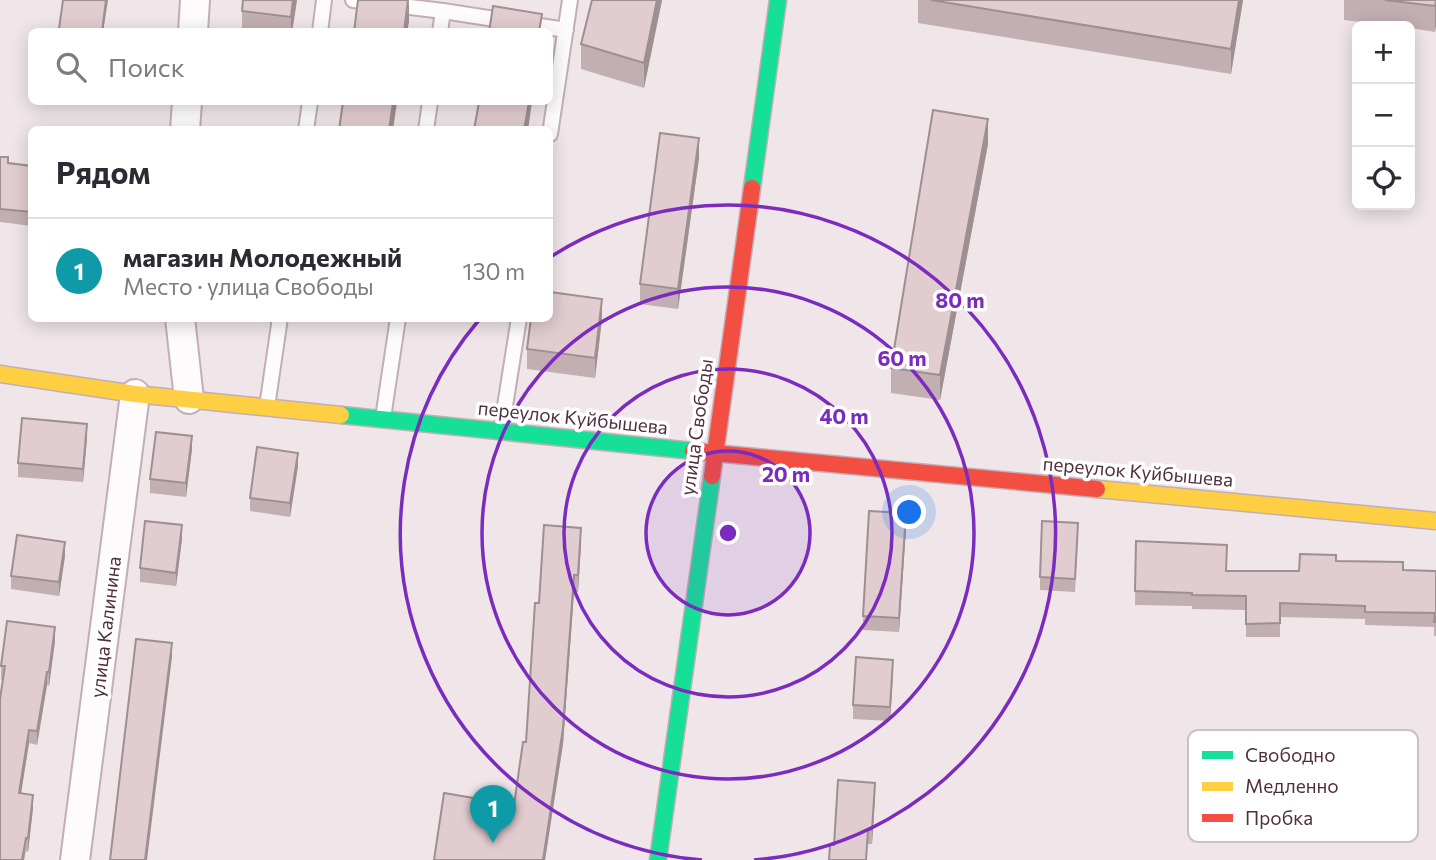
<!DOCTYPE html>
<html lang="ru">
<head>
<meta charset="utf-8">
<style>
  body { margin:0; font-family:Commissioner,sans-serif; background:#f2f2f3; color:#2b2b33 }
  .controls { position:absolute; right:21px; top:21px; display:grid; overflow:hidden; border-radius:10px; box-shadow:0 4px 18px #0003 }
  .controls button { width:63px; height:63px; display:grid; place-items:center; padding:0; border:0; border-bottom:2px solid #e1e1e2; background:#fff; color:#2b2b33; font:35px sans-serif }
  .you { position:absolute; left:910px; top:513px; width:24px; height:24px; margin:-18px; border:5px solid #fff; border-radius:50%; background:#1a73e8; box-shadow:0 0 0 10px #1a73e833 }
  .badge { display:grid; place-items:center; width:46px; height:46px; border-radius:50%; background:#0b8043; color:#fff; font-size:23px; font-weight:700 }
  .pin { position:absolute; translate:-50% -58px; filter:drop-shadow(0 2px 4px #0008) }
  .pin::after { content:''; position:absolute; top:37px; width:24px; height:21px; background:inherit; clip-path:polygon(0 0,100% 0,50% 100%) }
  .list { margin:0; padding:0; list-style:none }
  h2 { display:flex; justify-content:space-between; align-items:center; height:91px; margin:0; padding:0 28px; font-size:30px }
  h2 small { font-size:23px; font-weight:400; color:#7c7c81 }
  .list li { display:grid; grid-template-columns:46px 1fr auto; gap:21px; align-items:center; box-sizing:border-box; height:105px; padding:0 28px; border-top:2px solid #e1e1e2 }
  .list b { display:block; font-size:26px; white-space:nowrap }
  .list p { margin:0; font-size:23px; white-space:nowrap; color:#7c7c81 }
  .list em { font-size:23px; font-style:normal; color:#7c7c81 }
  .icon { flex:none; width:38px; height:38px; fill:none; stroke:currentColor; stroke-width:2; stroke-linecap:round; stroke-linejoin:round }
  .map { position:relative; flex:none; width:1436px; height:860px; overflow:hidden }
  .search { position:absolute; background:#fff; box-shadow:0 4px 18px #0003; left:28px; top:28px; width:525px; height:77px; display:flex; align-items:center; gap:18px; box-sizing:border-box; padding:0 24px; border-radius:10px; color:#7c7c81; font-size:26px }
  .panel { position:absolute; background:#fff; box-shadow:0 4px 18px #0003; left:28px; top:126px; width:525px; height:196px; border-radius:10px }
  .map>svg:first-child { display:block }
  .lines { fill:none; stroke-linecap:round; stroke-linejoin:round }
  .lane-casing { stroke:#c2aeb6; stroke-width:18 }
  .street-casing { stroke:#c2aeb6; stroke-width:32 }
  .fast-casing { stroke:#c2aeb6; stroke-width:19 }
  .slow-casing { stroke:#c2aeb6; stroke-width:19 }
  .jam-casing { stroke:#c2aeb6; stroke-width:19 }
  .lane { stroke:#fdfbfc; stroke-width:14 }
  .street { stroke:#fdfbfc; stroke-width:28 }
  .fast { stroke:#16e098; stroke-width:16 }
  .slow { stroke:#ffcf43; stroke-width:16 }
  .jam { stroke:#f24e42; stroke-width:16 }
  .wall { fill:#c2afb2 }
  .shaded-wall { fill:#9e8f91 }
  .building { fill:#e1cccf; stroke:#9e8f91; stroke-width:2 }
  .ring { fill:none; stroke:#7b2cbf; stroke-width:3.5 }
  .labels { text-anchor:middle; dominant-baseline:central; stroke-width:7; stroke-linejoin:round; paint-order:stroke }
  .street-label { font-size:19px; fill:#51303e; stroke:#fff }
  .key { fill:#fff; stroke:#cbc1c5; stroke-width:2 }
  .key-label { font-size:19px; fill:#51303e }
  .centre { fill:#7b2cbf; stroke:#fff; stroke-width:3.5 }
  .ring-label { font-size:21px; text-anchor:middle; font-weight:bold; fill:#7b2cbf; stroke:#fff; stroke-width:7; stroke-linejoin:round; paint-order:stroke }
</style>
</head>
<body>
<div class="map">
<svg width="1436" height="860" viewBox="0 0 1436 860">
  <rect width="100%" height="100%" fill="#f0e6e9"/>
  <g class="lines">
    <g class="lane-casing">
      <path id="lane" d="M353 0 443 11 566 30
        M320 32 324 0
        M440 32 443 11
        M306 130 310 102
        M426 130 430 102
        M550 134 570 0
        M267 407 280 318
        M383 418 398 318
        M501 431 519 318"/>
    </g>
    <g class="street-casing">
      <path id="street" d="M193 32 195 0
        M185 130 187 102
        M180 318 189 399
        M75 860 135 394"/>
    </g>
    <g class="fast-casing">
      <path id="fast" d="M752 188 778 0
        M341 415 693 451
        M658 860 712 476"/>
    </g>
    <g class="slow-casing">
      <path id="slow" d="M0 374 135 394 341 415
        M1097 489 1436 521"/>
    </g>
    <g class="jam-casing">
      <path id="jam" d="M693 451 1097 489
        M712 476 752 188"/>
    </g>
    <use href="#lane" class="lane"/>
    <use href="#street" class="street"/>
    <use href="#fast" class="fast"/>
    <use href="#slow" class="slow"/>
    <use href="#jam" class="jam"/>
  </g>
  <path class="wall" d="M243 0H297L292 32H242V11Z
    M592 0H662L644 88 581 69V44Z
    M918 0H1243L1231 74 918 23Z
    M1344 0H1436L1435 32 1410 28V26H1394L1344 20Z
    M988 144 940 400 891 393V368Z
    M0 157 8 163 32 166V226L0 222Z
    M699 158 678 309 640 304V284Z
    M602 319 595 378 527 369V349Z
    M87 438 83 482 18 477V463Z
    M192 449 186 497 150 493V479Z
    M298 466 290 517 250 511V498Z
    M906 527 899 632 863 630V616Z
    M1078 537 1075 592 1040 590V577Z
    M182 539 176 586 140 582V568Z
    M1136 541 1227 571H1299L1336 561 1403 570 1436 571V636H1434V627L1365 625V619L1280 617V637H1246V610L1192 609V606L1135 605Z
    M581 544 578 592H574L563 744 545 860H434L514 805 526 742 539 603Z
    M65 556 59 596 11 589V576Z
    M55 641 49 686 47 685 37 745 29 743 21 793 33 808 28 852 26 851 24 860H0L3 680H1V666Z
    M893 673 890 721 853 719V705Z
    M875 796 872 844 834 845Z"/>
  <path class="shaded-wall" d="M106 0H108L103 32H102Z
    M293 0H297L292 32H291V17Z
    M409 0V22L407 32H404Z
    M657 0H662L644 88V63Z
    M1239 0H1243L1231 74V49Z
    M1436 1V26L1435 32V6Z
    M393 102H397L393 130H389Z
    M529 102H532L528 130H524Z
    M988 119V144L940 400V375Z
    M699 138V158L678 309V289Z
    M602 299V319L595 378V358Z
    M87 424V438L83 482V469Z
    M192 436V449L186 497V483Z
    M298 453V466L290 517V503Z
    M906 513V527L899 632V618Z
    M182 525V539L176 586V573Z
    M581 528V544L578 592V575Z
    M65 542V556L59 596V582Z
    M574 575V592L563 744 545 860H543Z
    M55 627V641L49 686V672Z
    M172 643V657L147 860H145Z
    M893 660V673L890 721V707Z
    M47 672V685L37 745V731Z
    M29 730V743L19 806V793Z
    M875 783V796L872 844V830Z
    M33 795V808L28 852V838Z
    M26 838 24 860H22Z"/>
  <path class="building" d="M63 0H106L102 32H57V29H59Z
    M243 0H293L291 17 242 11Z
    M358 0H408L404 32H354Z
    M592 0H657L644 63 581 44Z
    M931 0H1239L1231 49Z
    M1385 0H1436V1L1435 6Z
    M493 6 542 14 539 32H489Z
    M343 102H393L389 130H339Z
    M479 102H529L524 130H474Z
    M933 110 988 119 940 375 891 368Z
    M660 133 699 138 678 289 640 284Z
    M0 157H8V163L32 166V212L0 209Z
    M550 292 602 299 595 358 527 349 531 318H550Z
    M22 418 87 424 83 469 18 463Z
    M156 432 192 436 186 483 150 479Z
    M257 447 298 453 290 503 250 498Z
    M869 511 906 513 899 618 863 616Z
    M145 521 182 525 176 573 140 568Z
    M1042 521 1078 523 1075 579 1040 577Z
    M544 525 581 528 578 575H574L563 728 543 860H434L444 793 514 805 523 742H526L535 603H539Z
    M17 535 65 542 59 582 11 576Z
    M1136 541 1227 545 1226 571H1299L1300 554 1336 555V561L1403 562V570L1436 571V622H1434L1435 613 1365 612V606L1280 603V623L1246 624V596L1192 595V593L1135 591Z
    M7 621 55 627 49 672H47L37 731 29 730 19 793 33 795 28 838H26L22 860H0V699L5 666H1Z
    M136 639 172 643 145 860H110Z
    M856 657 893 660 890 707 853 705Z
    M838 780 875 783 872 830H868L866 860H829L830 845H834Z"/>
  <circle cx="728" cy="533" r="82" fill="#7b2cbf" fill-opacity=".12"/>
  <g class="ring">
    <circle cx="728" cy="533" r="82"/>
    <circle cx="728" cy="533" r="164"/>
    <circle cx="728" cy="533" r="246"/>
    <path d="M702 860A328 328 0 0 1 479 320M552 256A328 328 0 1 1 754 860"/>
  </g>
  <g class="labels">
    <g class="street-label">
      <text transform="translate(573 417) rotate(6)">переулок Куйбышева</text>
      <text transform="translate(696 427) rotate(-82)">улица Свободы</text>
      <text transform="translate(1138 471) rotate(5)">переулок Куйбышева</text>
      <text transform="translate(105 627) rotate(-83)">улица Калинина</text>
    </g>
  </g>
  <rect x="1188" y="730" width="230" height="112" rx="10" class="key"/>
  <rect x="1202" y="751" width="31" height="8" fill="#16e098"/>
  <rect x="1202" y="782" width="31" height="9" fill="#ffcf43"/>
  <rect x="1202" y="814" width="31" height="8" fill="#f24e42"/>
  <g class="key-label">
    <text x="1245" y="762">Свободно</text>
    <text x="1245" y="793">Медленно</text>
    <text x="1245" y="825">Пробка</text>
  </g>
  <circle cx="728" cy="533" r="10" class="centre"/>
  <g class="ring-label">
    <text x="960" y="308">80 m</text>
    <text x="902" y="366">60 m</text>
    <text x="844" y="424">40 m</text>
    <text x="786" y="482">20 m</text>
  </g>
</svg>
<div class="controls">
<button>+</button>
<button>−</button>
<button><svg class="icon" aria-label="locate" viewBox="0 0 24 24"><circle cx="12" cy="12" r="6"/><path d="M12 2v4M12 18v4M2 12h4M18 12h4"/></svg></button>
</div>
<div class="you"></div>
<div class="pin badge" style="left:493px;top:843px;background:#0f9aa8">1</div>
<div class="search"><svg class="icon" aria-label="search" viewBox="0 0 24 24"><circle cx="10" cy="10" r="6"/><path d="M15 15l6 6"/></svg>Поиск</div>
<section class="panel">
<h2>Рядом<small></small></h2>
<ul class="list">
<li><span class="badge" style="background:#0f9aa8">1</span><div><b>магазин Молодежный</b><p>Место · улица Свободы</p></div><em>130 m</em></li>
</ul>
</section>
</div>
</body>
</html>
